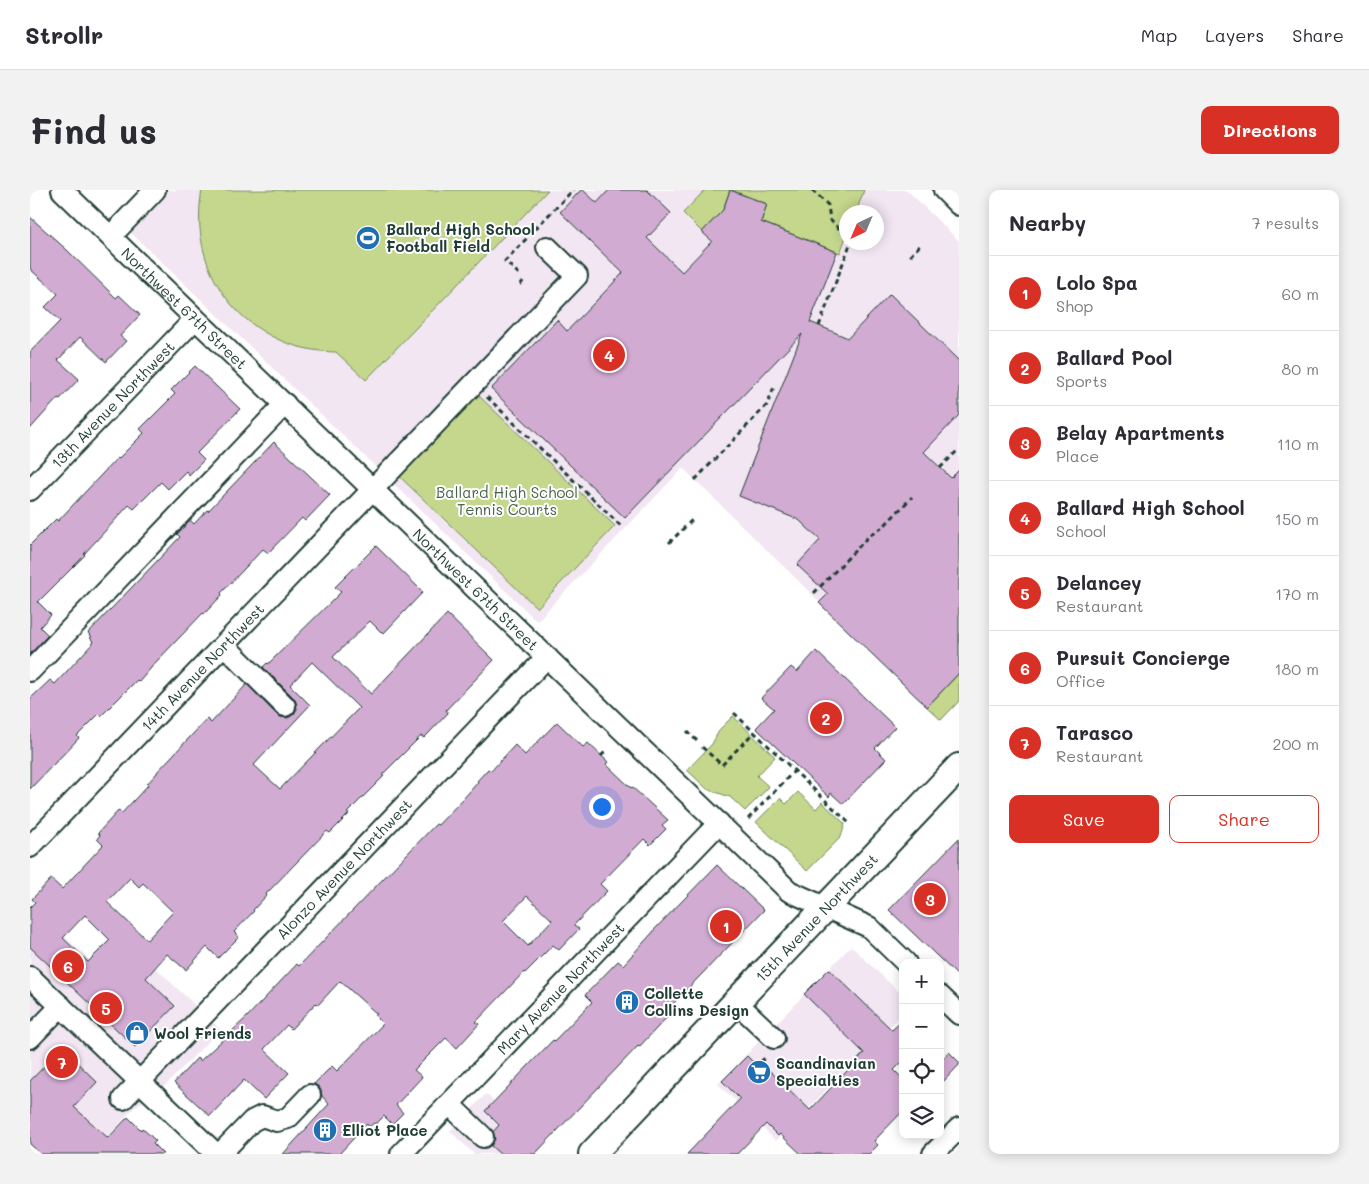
<!DOCTYPE html>
<html lang="en">
<head>
<meta charset="utf-8">
<style>
  body { margin:0; font-family:Mali,sans-serif; background:#f2f2f3; color:#2b2b33 }
  .controls { position:absolute; right:15px; bottom:15px; display:grid; overflow:hidden; border-radius:10px; box-shadow:0 2px 12px #0003 }
  .controls button { width:45px; height:45px; display:grid; place-items:center; padding:0; border:0; border-bottom:1px solid #e1e1e2; background:#fff; color:#2b2b33; font:25px sans-serif }
  .compass { position:absolute; left:809px; top:15px; width:45px; height:45px; border-radius:50%; background:#fff; box-shadow:0 2px 12px #0003; rotate:224deg }
  .you { position:absolute; left:571px; top:616px; width:18px; height:18px; margin:-12px; border:4px solid #fff; border-radius:50%; background:#1a73e8; box-shadow:0 0 0 8px #1a73e833 }
  .badge { display:grid; place-items:center; width:32px; height:32px; border-radius:50%; background:#d93025; color:#fff; font-size:16px; font-weight:700 }
  .pin { position:absolute; translate:-50% -50%; border:2px solid #fff; box-shadow:0 1px 5px #0006 }
  .list { margin:0; padding:0; list-style:none }
  h2 { display:flex; justify-content:space-between; align-items:center; height:65px; margin:0; padding:0 20px; font-size:21px }
  h2 small { font-size:16px; font-weight:400; color:#7c7c81 }
  .list li { display:grid; grid-template-columns:32px 1fr auto; gap:15px; align-items:center; box-sizing:border-box; height:75px; padding:0 20px; border-top:1px solid #e1e1e2 }
  .list b { display:block; font-size:19px; white-space:nowrap }
  .list p { margin:0; font-size:16px; white-space:nowrap; color:#7c7c81 }
  .list em { font-size:16px; font-style:normal; color:#7c7c81 }
  .actions { display:flex; gap:10px; padding:15px 20px }
  .actions a { flex:1; padding:11px 0; border:1px solid #d93025; border-radius:10px; text-align:center; font-size:18px; color:#d93025 }
  .actions .main { background:#d93025; color:#fff }
  .icon { flex:none; width:28px; height:28px; fill:none; stroke:currentColor; stroke-width:2; stroke-linecap:round; stroke-linejoin:round }
  .map { position:relative; flex:none; width:929px; height:964px; overflow:hidden; border-radius:10px }
  header { display:flex; align-items:center; gap:30px; box-sizing:border-box; height:70px; padding:0 25px; background:#fff; border-bottom:1px solid #e1e1e2 }
  header strong { font-size:24px }
  nav { display:flex; gap:28px; margin-inline-start:auto; font-size:18px }
  .intro { display:flex; align-items:center; justify-content:space-between; box-sizing:border-box; height:120px; padding:0 30px }
  h1 { margin:0; font-size:35px }
  .button { padding:12px 22px; border-radius:10px; background:#d93025; color:#fff; font-size:18px; font-weight:700 }
  main { display:flex; gap:30px; padding:0 30px }
  aside { flex:1; background:#fff; border-radius:10px; box-shadow:0 2px 12px #0003 }
  .map>svg:first-child { display:block }
  .built { fill:#f2e6f2; fill-rule:evenodd }
  .green { fill:#c4d78c; stroke:#728a60 }
  .building { fill:#d2abd3; stroke:#1f3d34; fill-rule:evenodd }
  .lines { fill:none; stroke-linecap:round; stroke-linejoin:round }
  .minor-casing { stroke:#1f3d34; stroke-width:24 }
  .major-casing { stroke:#1f3d34; stroke-width:30 }
  .path { stroke:#1f3d34; stroke-width:3; stroke-dasharray:5 4; stroke-linecap:butt }
  .minor { stroke:#fff; stroke-width:20 }
  .major { stroke:#fff; stroke-width:26 }
  .labels { text-anchor:middle; dominant-baseline:central; stroke-width:4; stroke-linejoin:round; paint-order:stroke }
  .poi-label { font-size:15px; font-weight:bold; fill:#1f3d34; stroke:#fff; text-anchor:start }
  .street-label { font-size:15px; fill:#1f3d34; stroke:#fff }
  .park-label { font-size:15px; fill:#48644a; stroke:#fff }
</style>
</head>
<body>
<header>
<strong>Strollr</strong>
<nav><a>Map</a><a>Layers</a><a>Share</a></nav>
</header>
<div class="intro"><h1>Find us</h1><a class="button">Directions</a></div>
<main>
<div class="map">
<svg width="929" height="964" viewBox="0 0 929 964">
  <rect width="100%" height="100%" fill="#fff"/>
  <filter id="ink" filterUnits="userSpaceOnUse"><feTurbulence type="fractalNoise" baseFrequency=".02" numOctaves="2"/><feDisplacementMap in="SourceGraphic" scale="10" xChannelSelector="R" yChannelSelector="G"/><feConvolveMatrix kernelMatrix="1 2 1 2 8 2 1 2 1" color-interpolation-filters="sRGB"/></filter>
  <g filter="url(#ink)">
    <path class="built" d="M137 0H877L929 51V512L911 531 653 278 507 431 98 40ZM816 22H846V52H816Z
      M0 714 59 770 87 741 190 839 137 894 104 918 65 960 0 899Z
      M821 756 873 806V823L746 951 688 894Z
      M456 904 513 957 506 964H444L420 941Z"/>
    <path class="green" d="M172 0H518L336 190 306 162C219 161 156 87 172 0Z
      M675 0H700L693 20 672 42 653 23Z
      M701 0H834L826 22H816V47L810 63 731 32 737 14Z
      M447 204 585 336 507 418 369 286Z
      M929 483V511L911 530 897 517Z
      M703 526 745 567 727 586 739 597 715 621 700 607 677 599 657 580 682 554 690 539Z
      M768 602 786 619 792 612 815 634 811 647 777 681 726 632 750 608 756 614Z"/>
    <path class="building" d="M551 0H553L567 13 579 0H617L641 23 617 48 652 82 682 51 672 42 693 20 700 0 737 14 731 32 807 62 780 132 818 148 860 104 929 171V225L894 262 921 288 929 280V483L897 517 789 413 798 404 767 375 790 350 769 330 709 306 772 144 595 328 461 199 527 130 537 141 593 83 530 22Z
      M0 27 37 60 86 108 89 105 110 125 90 146 96 151 76 172 50 147 28 170 49 189 30 209 28 208 0 239V162L30 131 15 117 28 104 0 79Z
      M165 176 210 219 167 263 174 270 159 285 156 281 138 299 131 292 104 319 99 315 54 364 55 365 8 412 21 425 10 437 18 445 0 464V355L26 329 28 331 87 268 88 269 114 243 110 239 145 204 141 200Z
      M244 252 300 305 275 331 272 328 238 363 233 359 195 399 191 403 192 405 174 424 173 423 126 472 109 492 107 490 71 526 69 524 47 546 49 548 0 599V509L20 490 25 494 64 452 60 448 62 447 58 443 150 347 147 344 160 330 164 334 177 320 178 321Z
      M346 356 393 402 353 444 340 431 303 467 341 504 417 424 464 470 416 520 418 523 398 544 394 548 391 546 352 585 354 586 317 623 319 624 300 643 297 641 236 704 237 705 223 720 224 721 204 742 209 747 188 768 177 757 156 780 137 764 116 788 145 816 105 857 0 757V717L5 712 2 709 21 689 32 699 73 655 67 649 70 645 68 643 89 620 92 623 118 595 117 594 127 583V582L177 529 181 533 217 494 247 525 251 527 258 528 264 524 267 519 266 512 264 508 233 477 237 473 238 474 311 402 305 397ZM282 472 329 518 250 599 224 575 280 515 260 495ZM100 688 109 697 113 693 143 722 117 750 77 712ZM55 725 80 750 58 772 33 748Z
      M786 461 865 537 845 558 856 569 813 614 801 603 799 607 726 538 744 519 731 508 761 477 767 482Z
      M527 532 553 557 558 553 578 572 576 574 601 598 602 597 613 607 638 630 632 635 636 639 620 655 614 649 570 694 577 701 544 735 549 739 529 760 523 755 495 783 494 782 446 832 449 834 427 858 416 848 384 880 392 887 366 915 373 923 362 934 354 926 346 934 344 933 339 937 337 934 309 964H253L299 914 292 906 291 901 289 897 284 894 302 876 307 881 353 834 345 826 347 824 310 791 288 815 286 813 261 839 257 835 234 859 259 883 234 909 214 890 180 926 144 893 167 868 170 871 217 827 267 774 269 776 406 634 408 635 434 608 448 592 447 591 458 579 461 581 485 555 495 565ZM497 706 522 730 498 756 473 731Z
      M929 648V787L859 720Z
      M687 675 734 720 638 819V821L640 824 609 857 608 856 505 964H470L461 956 465 949 463 942 469 935 455 921 523 850 524 851 562 812 555 805 588 771 593 775 624 741V740Z
      M799 779 862 840 873 830V871L864 880 873 889V921L844 951 848 955 839 964H771L750 944 748 946 736 934 707 964H657L710 909 692 891 717 866 732 881 736 877 780 920 834 863 774 804Z
      M32 858 67 892 44 917 78 948 98 927 111 940 112 938 126 951 123 954 133 964H11L0 954V891Z
      M919 862 929 872V875L910 895V872Z"/>
    <g class="lines">
      <g class="minor-casing">
        <g id="minor">
          <path id="s1" d="M32 0 759 701 839 737 876 773"/>
          <path d="M914 0 929 15"/>
          <path d="M81 46 125 0"/>
          <path id="s2" d="M0 300 165 129"/>
          <path d="M194 455 255 516"/>
          <path d="M0 481 255 214"/>
          <path id="s3" d="M0 657 547 86 517 57"/>
          <path d="M0 787 186 964"/>
          <path d="M910 806 929 824"/>
          <path d="M706 812 744 848"/>
          <path d="M0 848 31 816"/>
          <path id="s4" d="M93 909 517 467"/>
          <path d="M419 914 453 947"/>
          <path d="M190 964 222 931 232 926 247 931 258 928 280 905"/>
          <path id="s5" d="M371 964 689 633"/>
          <path d="M903 964 929 938"/>
        </g>
      </g>
      <g class="major-casing">
        <g id="major">
          <path id="s6" d="M562 964 929 577"/>
        </g>
      </g>
      <path class="path" d="M782 0 798 15 800 30 816 45
        M505 39 543 0
        M880 66 892 53
        M489 84 475 71 499 46
        M490 95 495 89
        M789 136 821 52
        M457 207 592 337
        M910 278 929 259
        M665 290 737 215 744 197
        M639 353 662 330
        M784 403 839 346 853 337 882 307
        M704 523 819 633
        M657 541 669 553
        M672 557 692 575 724 542
        M571 566 577 560
        M718 629 768 577
        M731 872 736 866"/>
      <use href="#minor" class="minor"/>
      <use href="#major" class="major"/>
    </g>
  </g>
  <defs>
    <g id="stadium-disc" transform="scale(1.25)"><circle r="9.5" fill="#1f6fb2" stroke="#fff"/><path d="M0-5a6.5 5 0 1 0 0 10a6.5 5 0 1 0 0-10ZM-3.5-1.8h7v3.6h-7Z" fill="#fff"/></g>
    <g id="building-disc" transform="scale(1.25)"><circle r="9.5" fill="#1f6fb2" stroke="#fff"/><path d="M-4-6H4V6H1V3H-1V6H-4ZM-2.5-4.3h1.7v1.8h-1.7ZM.8-4.3h1.7v1.8H.8ZM-2.5-1h1.7V.8h-1.7ZM.8-1h1.7V.8H.8Z" fill="#fff"/></g>
    <g id="shop-disc" transform="scale(1.25)"><circle r="9.5" fill="#1f6fb2" stroke="#fff"/><path d="M-5-2.5h2.3a2.7 3.5 0 0 1 5.4 0H5L5.5 6h-11ZM-1.5-2.5h3a1.5 2.3 0 0 0-3 0Z" fill="#fff"/></g>
    <g id="supermarket-disc" transform="scale(1.25)"><circle r="9.5" fill="#1f6fb2" stroke="#fff"/><path d="M-6-5.5h2.5l.6 2H6L4.5 2H-2.5L-4.4-4H-6ZM-1.5 3.2a1.3 1.3 0 1 0 .1 0ZM3 3.2a1.3 1.3 0 1 0 .1 0Z" fill="#fff"/></g>
  </defs>
  <g fill-rule="evenodd">
    <use href="#stadium-disc" x="338" y="48"/>
    <use href="#building-disc" x="597" y="812"/>
    <use href="#shop-disc" x="107" y="843"/>
    <use href="#supermarket-disc" x="729" y="882"/>
    <use href="#building-disc" x="295" y="940"/>
  </g>
  <g class="labels">
    <g class="poi-label">
      <text x="356" y="39">Ballard High School<tspan x="356" dy="17">Football Field</tspan></text>
      <text x="614" y="803">Collette<tspan x="614" dy="17">Collins Design</tspan></text>
      <text x="124" y="843">Wool Friends</text>
      <text x="746" y="873">Scandinavian<tspan x="746" dy="17">Specialties</tspan></text>
      <text x="312" y="940">Elliot Place</text>
    </g>
    <g class="street-label">
      <text stroke="none"><textPath href="#s1" startOffset="170">Northwest 67th Street</textPath></text>
      <text stroke="none"><textPath href="#s2" startOffset="119">13th Avenue Northwest</textPath></text>
      <text stroke="none"><textPath href="#s1" startOffset="575">Northwest 67th Street</textPath></text>
      <text stroke="none"><textPath href="#s3" startOffset="249">14th Avenue Northwest</textPath></text>
      <text stroke="none"><textPath href="#s4" startOffset="319">Alonzo Avenue Northwest</textPath></text>
      <text stroke="none"><textPath href="#s6" startOffset="326">15th Avenue Northwest</textPath></text>
      <text stroke="none"><textPath href="#s5" startOffset="230">Mary Avenue Northwest</textPath></text>
    </g>
    <g class="park-label">
      <text x="477" y="302">Ballard High School<tspan x="477" dy="17">Tennis Courts</tspan></text>
    </g>
  </g>
</svg>
<div class="controls">
<button>+</button>
<button>−</button>
<button><svg class="icon" aria-label="locate" viewBox="0 0 24 24"><circle cx="12" cy="12" r="6"/><path d="M12 2v4M12 18v4M2 12h4M18 12h4"/></svg></button>
<button><svg class="icon" aria-label="layers" viewBox="0 0 24 24"><path d="M12 4l9 5-9 5-9-5zM3 14l9 5 9-5"/></svg></button>
</div>
<svg class="compass" viewBox="-18 -18 36 36"><path d="M0-13l5 13h-10z" fill="#e53935"/><path d="M0 13l5-13h-10z" fill="#7c7c81"/></svg>
<div class="you"></div>
<div class="pin badge" style="left:696px;top:736px">1</div>
<div class="pin badge" style="left:796px;top:528px">2</div>
<div class="pin badge" style="left:900px;top:709px">3</div>
<div class="pin badge" style="left:579px;top:165px">4</div>
<div class="pin badge" style="left:76px;top:818px">5</div>
<div class="pin badge" style="left:38px;top:776px">6</div>
<div class="pin badge" style="left:32px;top:872px">7</div>
</div>
<aside>
<h2>Nearby<small>7 results</small></h2>
<ul class="list">
<li><span class="badge">1</span><div><b>Lolo Spa</b><p>Shop</p></div><em>60 m</em></li>
<li><span class="badge">2</span><div><b>Ballard Pool</b><p>Sports</p></div><em>80 m</em></li>
<li><span class="badge">3</span><div><b>Belay Apartments</b><p>Place</p></div><em>110 m</em></li>
<li><span class="badge">4</span><div><b>Ballard High School</b><p>School</p></div><em>150 m</em></li>
<li><span class="badge">5</span><div><b>Delancey</b><p>Restaurant</p></div><em>170 m</em></li>
<li><span class="badge">6</span><div><b>Pursuit Concierge</b><p>Office</p></div><em>180 m</em></li>
<li><span class="badge">7</span><div><b>Tarasco</b><p>Restaurant</p></div><em>200 m</em></li>
</ul>
<div class="actions"><a class="main">Save</a><a>Share</a></div>
</aside>
</main>
</body>
</html>
